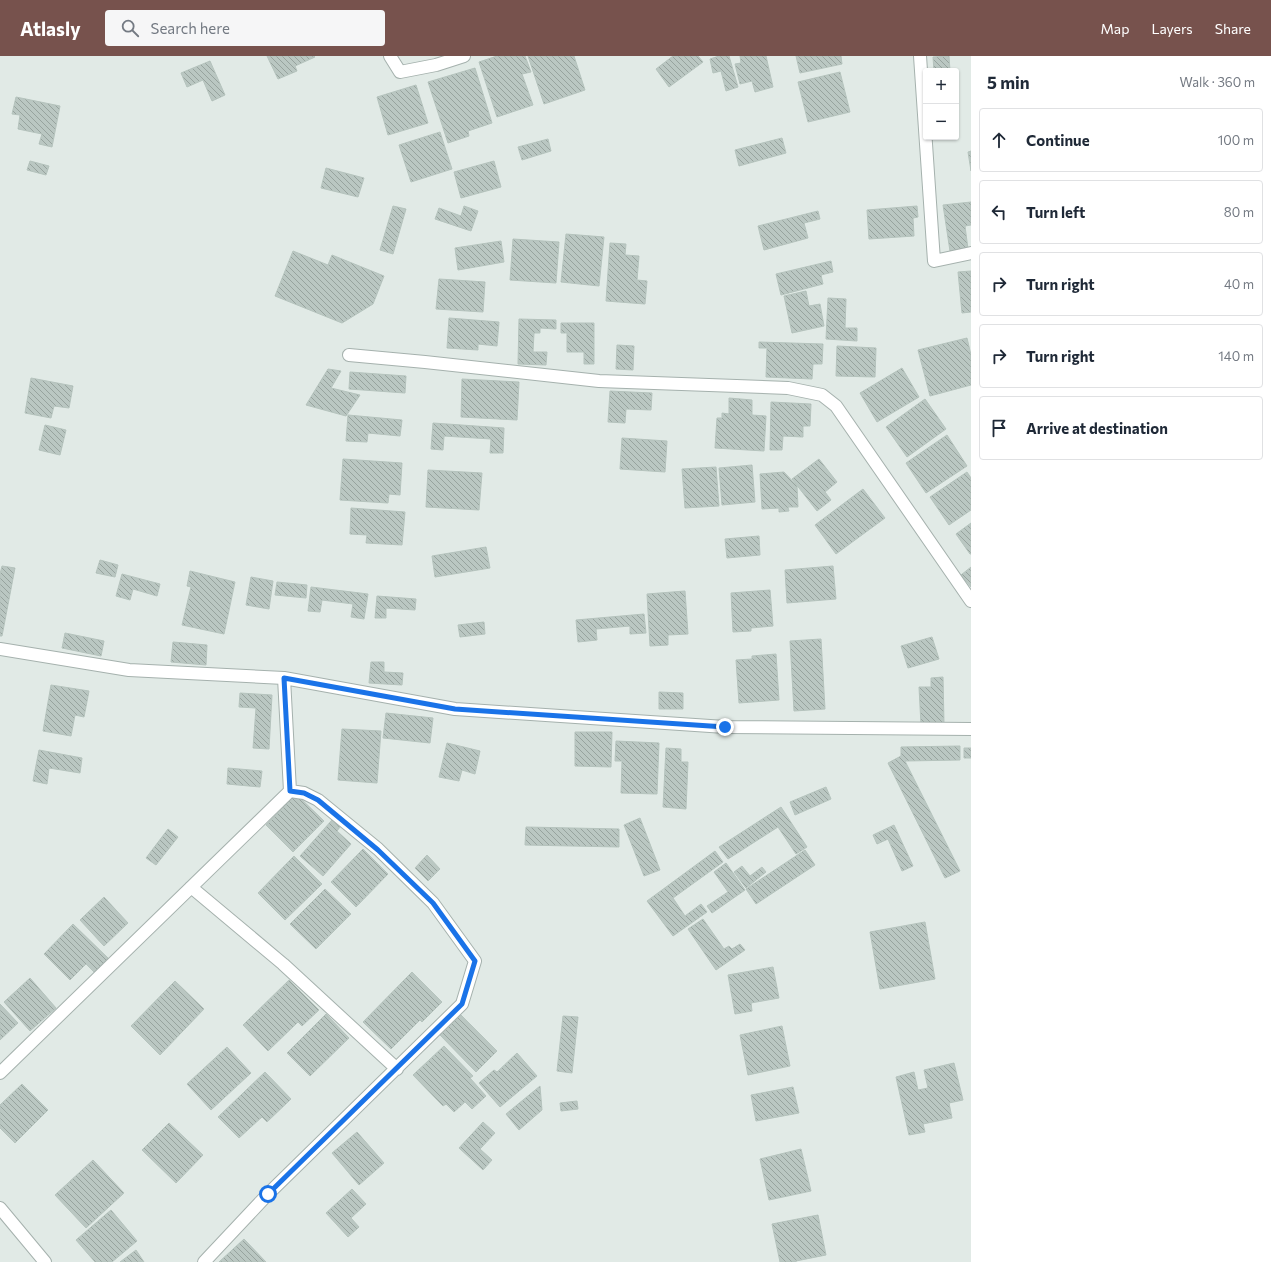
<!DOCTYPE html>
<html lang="en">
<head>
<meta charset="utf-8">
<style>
  body { margin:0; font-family:Commissioner,sans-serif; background:#f6f6f7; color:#1f2937 }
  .controls { position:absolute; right:12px; top:12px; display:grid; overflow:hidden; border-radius:4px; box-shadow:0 1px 3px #0004 }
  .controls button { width:36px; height:36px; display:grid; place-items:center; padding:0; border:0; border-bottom:1px solid #e0e1e3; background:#fff; color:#1f2937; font:20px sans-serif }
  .stop { position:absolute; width:12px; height:12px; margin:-9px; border:3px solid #1a73e8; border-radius:50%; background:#fff }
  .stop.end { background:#1a73e8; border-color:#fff; box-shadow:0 1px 4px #0008 }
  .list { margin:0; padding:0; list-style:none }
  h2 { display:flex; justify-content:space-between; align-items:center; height:52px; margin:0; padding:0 16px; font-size:17px }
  h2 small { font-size:13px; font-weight:400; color:#747a83 }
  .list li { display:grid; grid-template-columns:26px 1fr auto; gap:12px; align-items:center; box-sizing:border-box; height:64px; margin:0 8px 8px; padding:0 8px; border:1px solid #e0e1e3; border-radius:4px }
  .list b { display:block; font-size:15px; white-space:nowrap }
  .list em { font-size:13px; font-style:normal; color:#747a83 }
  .icon { flex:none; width:22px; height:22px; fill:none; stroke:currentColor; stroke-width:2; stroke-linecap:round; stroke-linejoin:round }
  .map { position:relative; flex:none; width:971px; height:1206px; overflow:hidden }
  header { display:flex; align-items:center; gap:24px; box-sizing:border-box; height:56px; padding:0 20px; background:#77524d; color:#fff }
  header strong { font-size:19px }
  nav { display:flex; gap:22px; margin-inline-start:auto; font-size:14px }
  .search { width:280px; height:36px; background:#f6f6f7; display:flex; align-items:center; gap:10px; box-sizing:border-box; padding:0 14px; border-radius:4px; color:#747a83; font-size:15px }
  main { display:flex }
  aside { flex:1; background:#fff }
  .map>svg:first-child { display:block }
  .building { fill:url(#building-back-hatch); stroke:#b5c3bd }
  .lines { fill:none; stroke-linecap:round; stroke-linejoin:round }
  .street-casing { stroke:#a5b1ad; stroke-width:14 }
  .street { stroke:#fff; stroke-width:12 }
  .route { stroke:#1a73e8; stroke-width:5 }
</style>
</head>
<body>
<header>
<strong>Atlasly</strong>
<div class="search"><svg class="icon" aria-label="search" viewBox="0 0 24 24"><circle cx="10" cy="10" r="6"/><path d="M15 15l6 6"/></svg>Search here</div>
<nav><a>Map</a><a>Layers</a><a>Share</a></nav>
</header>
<main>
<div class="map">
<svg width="971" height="1206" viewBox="0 0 971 1206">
  <defs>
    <pattern id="building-back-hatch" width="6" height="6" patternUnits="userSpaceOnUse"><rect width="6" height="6" fill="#bac7c2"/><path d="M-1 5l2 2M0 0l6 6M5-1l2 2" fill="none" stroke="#97a39e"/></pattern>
  </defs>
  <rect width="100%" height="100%" fill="#e1eae6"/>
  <path class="building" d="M267 0H314L315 1 295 10 297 15 278 23Z
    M497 0H525L531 16 522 18 533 49 497 61 479 6Z
    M528 0H574L585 34 544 48Z
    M673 0H698L703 6 669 31 656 13Z
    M719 0H729L738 31 726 35 721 15 713 17 710 3Z
    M740 0H766L773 31 755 36 752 25 740 28 735 8 741 7Z
    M796 0H841L842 8 800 17Z
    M949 0 950 15H934L933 1Z
    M210 5 225 39 212 45 203 24 187 31 181 17Z
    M475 12 492 67 468 75 469 80 448 87 428 26Z
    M840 16 850 56 808 66 798 26Z
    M416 29 428 67 388 79 377 41Z
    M16 41 60 50 52 91 39 88 42 78 18 73 20 59 12 58Z
    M440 76 452 113 411 126 399 89Z
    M782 82 786 97 739 110 735 94Z
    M548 83 551 95 522 104 518 91Z
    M971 95V115L968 96Z
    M30 105 49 110 46 119 27 114Z
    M494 105 501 131 461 142 454 116Z
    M326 112 364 122 358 141 321 132Z
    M971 146V169L965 170 968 193 950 195 943 149Z
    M393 150 406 153 393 198 380 194Z
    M464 150 478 155 471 175 435 163 439 152 461 160Z
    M917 150 918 161 913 162 914 180 869 183 867 154Z
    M818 155 820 163 804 167 808 182 764 194 758 170Z
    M566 178 604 181 599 230 561 226Z
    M513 183 559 186 556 227 510 224Z
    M501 185 504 206 458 214 455 192Z
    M610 187 626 188 625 199 639 200 637 224 647 225 645 248 606 245Z
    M293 195 328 209 332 199 384 220 373 248 342 267 275 240Z
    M831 205 833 216 821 219 823 228 781 239 776 218Z
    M971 215V256L962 257 958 216Z
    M439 223 485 226 483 256 436 253Z
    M806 235 809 250 820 248 824 270 792 277 784 240Z
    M828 242 846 243 845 272H857V285L826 283Z
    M449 262 499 266 497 290 478 288V294L447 292Z
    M519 263 556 264V273L540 272V277H534L533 296H547L546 309 518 308Z
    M561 267H594V308H584V296H567V277H561Z
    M967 282 971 299V329L930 340 918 294Z
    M759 286 823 288 822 308H813L812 323 766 321 767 292H759Z
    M617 289 634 290 633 314 616 313Z
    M837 290 876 292 875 321 836 320Z
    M902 312 919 341 877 366 860 337Z
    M328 313 341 315 331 332 360 339 346 360 306 349Z
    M350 316 406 320 405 337 349 333Z
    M31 322 73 330 69 352 54 350 51 362 25 357Z
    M462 323 519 326 517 364 461 361Z
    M610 335 652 337 651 354 626 353 625 367 608 366Z
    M729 342 752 344V359L766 360 764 395 715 392 717 362H722V357L729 358Z
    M925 343 946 373 907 401 886 371Z
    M771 346 811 348 810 370H803V381L783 380 782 394H770Z
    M348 359 402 364 400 380 368 377 367 386 346 385Z
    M433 367 504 372 503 397H490L491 383 444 380 443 394 431 393Z
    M45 369 66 374 60 399 39 394Z
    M947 379 967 410 926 437 906 407Z
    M622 382 667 385 665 416 620 413Z
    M343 403 402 407 400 439 389 438 388 447 340 444Z
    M819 403 837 426 825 436 831 444 817 455 792 423Z
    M752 409 755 446 722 449 719 412Z
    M716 411 719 450 685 452 682 413Z
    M428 414 482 417 479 454 426 451Z
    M784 416 797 430 798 451H788L789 455 779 456V452L762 453 760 418Z
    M967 416 971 422V454L949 469 930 441Z
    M863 433 885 462 836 498 815 469Z
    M351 452 405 456 402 489 366 487 367 479 350 478Z
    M971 467V498H970L956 478Z
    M759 480 760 499 727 502 725 483Z
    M486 491 490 512 435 521 432 500Z
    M100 504 118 509 115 521 96 517Z
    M2 510 15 512 2 580H0V518Z
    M833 510 836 543 787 547 785 514Z
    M971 511V531L961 519Z
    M190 515 235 526 224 578 182 569 191 531 187 530Z
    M122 518 160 528 157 540 133 533 130 544 116 540Z
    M251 521 273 525 269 553 246 549Z
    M277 526 307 529 306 542 275 539Z
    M311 531 368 538 364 563 351 561 353 548 322 544 320 556 308 555Z
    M770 534 773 570 751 572V575L733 576 731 537Z
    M685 535 688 578 668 579V589L650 590 647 538Z
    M377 540 416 543 415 554 386 552V562H375Z
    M644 558 646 577 630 578V570L596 573 597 584 578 586 576 564Z
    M484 566 485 578 460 581 458 569Z
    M65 577 104 585 101 600 62 592Z
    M932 581 939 603 908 612 901 590Z
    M821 583 825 653 794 655 790 585Z
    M173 586 207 589 206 609 171 606Z
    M776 598 779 644 739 647 736 604 752 603V600Z
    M371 606H384V616L403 617 402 629 369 627Z
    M943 621 944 668 921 669 919 631H931V622Z
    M51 629 89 635 84 661 75 659 71 680 43 675Z
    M659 636 683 637V653H659Z
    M240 637 272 639 269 693 253 692 256 652 239 651Z
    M386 657 433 662 430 687 383 682Z
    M342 673 381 675 377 727 338 724Z
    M575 676H612L611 711 575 710Z
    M616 685 659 687 657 738 621 737 622 705H615Z
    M447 687 480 695 475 718 462 714 459 725 439 721Z
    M960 690V704L905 705 960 815 945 822 888 707 901 700V691Z
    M666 692 681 693V706H688L686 753 663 751Z
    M964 692H971V702H964Z
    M39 694 82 702 80 717 49 712 47 728 33 725Z
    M228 712 262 715 260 731 227 728Z
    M826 731 831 743 795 759 790 746Z
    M296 738 324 765 293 796 266 769Z
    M781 751 807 791 796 798 778 771 728 803 719 791Z
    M640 762 660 814 644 820 624 769Z
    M332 764 340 771 337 775 351 788 323 820 300 800Z
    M894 769 913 810 902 815 888 783 877 788 873 779Z
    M526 771 619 773V791L525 789Z
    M168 773 178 781 156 809 146 802Z
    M363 793 388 818 356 851 331 826Z
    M805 794 815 809 756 848 746 833Z
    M715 795 723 806 673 842 685 860 701 848 707 856 673 880 647 845Z
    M427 799 440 813 428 825 415 812Z
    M294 800 322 828 285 864 258 837Z
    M726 807 745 834 712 857 707 850 728 836 714 816Z
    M742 810 750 820 762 811 766 816 746 832 734 816Z
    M325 833 351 858 316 893 290 868Z
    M104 841 128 867 104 890 80 864Z
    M703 863 724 893 729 890 732 893 740 888 745 894 716 914 688 873Z
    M925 866 935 923 880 933 870 876Z
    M73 868 108 902 94 916 86 908 70 924 44 898Z
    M773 911 779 942 751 947 752 955 735 958 728 919Z
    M412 916 442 946 422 966 420 964 391 993 363 966Z
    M30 922 56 952 30 975 4 946Z
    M289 924 319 954 302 970 298 966 268 995 243 969Z
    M175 925 204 953 160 999 131 970Z
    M0 948 18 967 0 984Z
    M326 958 349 982 310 1020 287 997Z
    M461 959 497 995 476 1016 440 979Z
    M563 960 578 961 572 1017 557 1015Z
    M782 970 790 1010 748 1019 740 979Z
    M444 990 473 1020 470 1022 486 1040 472 1053 465 1046 454 1056 446 1048 443 1050 413 1019Z
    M227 991 251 1017 211 1054 187 1028Z
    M517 997 537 1020 500 1051 479 1027 494 1014 497 1016Z
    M954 1007 963 1044 949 1047 952 1062 923 1068 925 1076 909 1079 896 1021 914 1016 918 1034 928 1032 924 1014Z
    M265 1016 291 1043 267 1066 262 1061 239 1082 218 1061Z
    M22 1028 48 1054 15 1087 0 1072V1049Z
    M540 1030 542 1054 519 1074 506 1058Z
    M793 1031 799 1057 756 1065 751 1039Z
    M577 1045 578 1053 561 1055 560 1047Z
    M483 1066 495 1077 480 1093 492 1104 483 1114 459 1092Z
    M169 1067 203 1099 176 1127 142 1094Z
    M357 1076 384 1107 359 1129 332 1097Z
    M801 1093 811 1135 769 1144 760 1103Z
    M93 1104 124 1137 86 1172 55 1139Z
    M352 1133 366 1148 351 1162 359 1171 348 1181 326 1157Z
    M111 1154 137 1185 112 1206H95L76 1184Z
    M818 1159 826 1199 796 1205V1206H780L772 1168Z
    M244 1183 266 1206H219Z
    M136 1194 144 1206H120Z"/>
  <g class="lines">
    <g class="street-casing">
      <path id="street" d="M390 0 400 16 436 9 464 0
        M920 0 934 205 971 197
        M349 299 425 306 599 325 788 332 822 339 836 350 971 545
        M0 593 129 614 284 622 455 653 725 671 971 673
        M191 831 283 908 397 1013
        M0 1017 290 735
        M0 1152 45 1206
        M204 1206 268 1138 462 948 475 905 433 847 378 793 318 744 304 737 290 735 284 622"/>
    </g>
    <use href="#street" class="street"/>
  </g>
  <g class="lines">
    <path class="route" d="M268 1138 462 948 475 905 433 847 378 794 318 744 304 737 290 735 284 622 455 653 725 671"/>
  </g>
</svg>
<div class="controls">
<button>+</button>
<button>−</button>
</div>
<div class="stop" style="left:268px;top:1138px"></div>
<div class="stop end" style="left:725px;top:671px"></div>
</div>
<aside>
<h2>5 min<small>Walk · 360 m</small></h2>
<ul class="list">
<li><svg class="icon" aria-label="ahead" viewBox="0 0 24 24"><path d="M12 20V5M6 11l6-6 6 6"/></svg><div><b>Continue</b></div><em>100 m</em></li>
<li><svg class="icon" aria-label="left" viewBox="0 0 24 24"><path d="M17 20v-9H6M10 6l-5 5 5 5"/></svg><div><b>Turn left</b></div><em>80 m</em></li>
<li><svg class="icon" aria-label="right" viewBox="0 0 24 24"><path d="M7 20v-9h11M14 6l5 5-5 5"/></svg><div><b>Turn right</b></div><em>40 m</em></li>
<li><svg class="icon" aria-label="right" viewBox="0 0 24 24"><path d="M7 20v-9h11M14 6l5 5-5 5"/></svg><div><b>Turn right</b></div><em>140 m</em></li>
<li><svg class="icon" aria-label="arrive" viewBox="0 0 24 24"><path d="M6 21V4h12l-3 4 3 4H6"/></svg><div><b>Arrive at destination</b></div></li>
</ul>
</aside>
</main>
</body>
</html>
